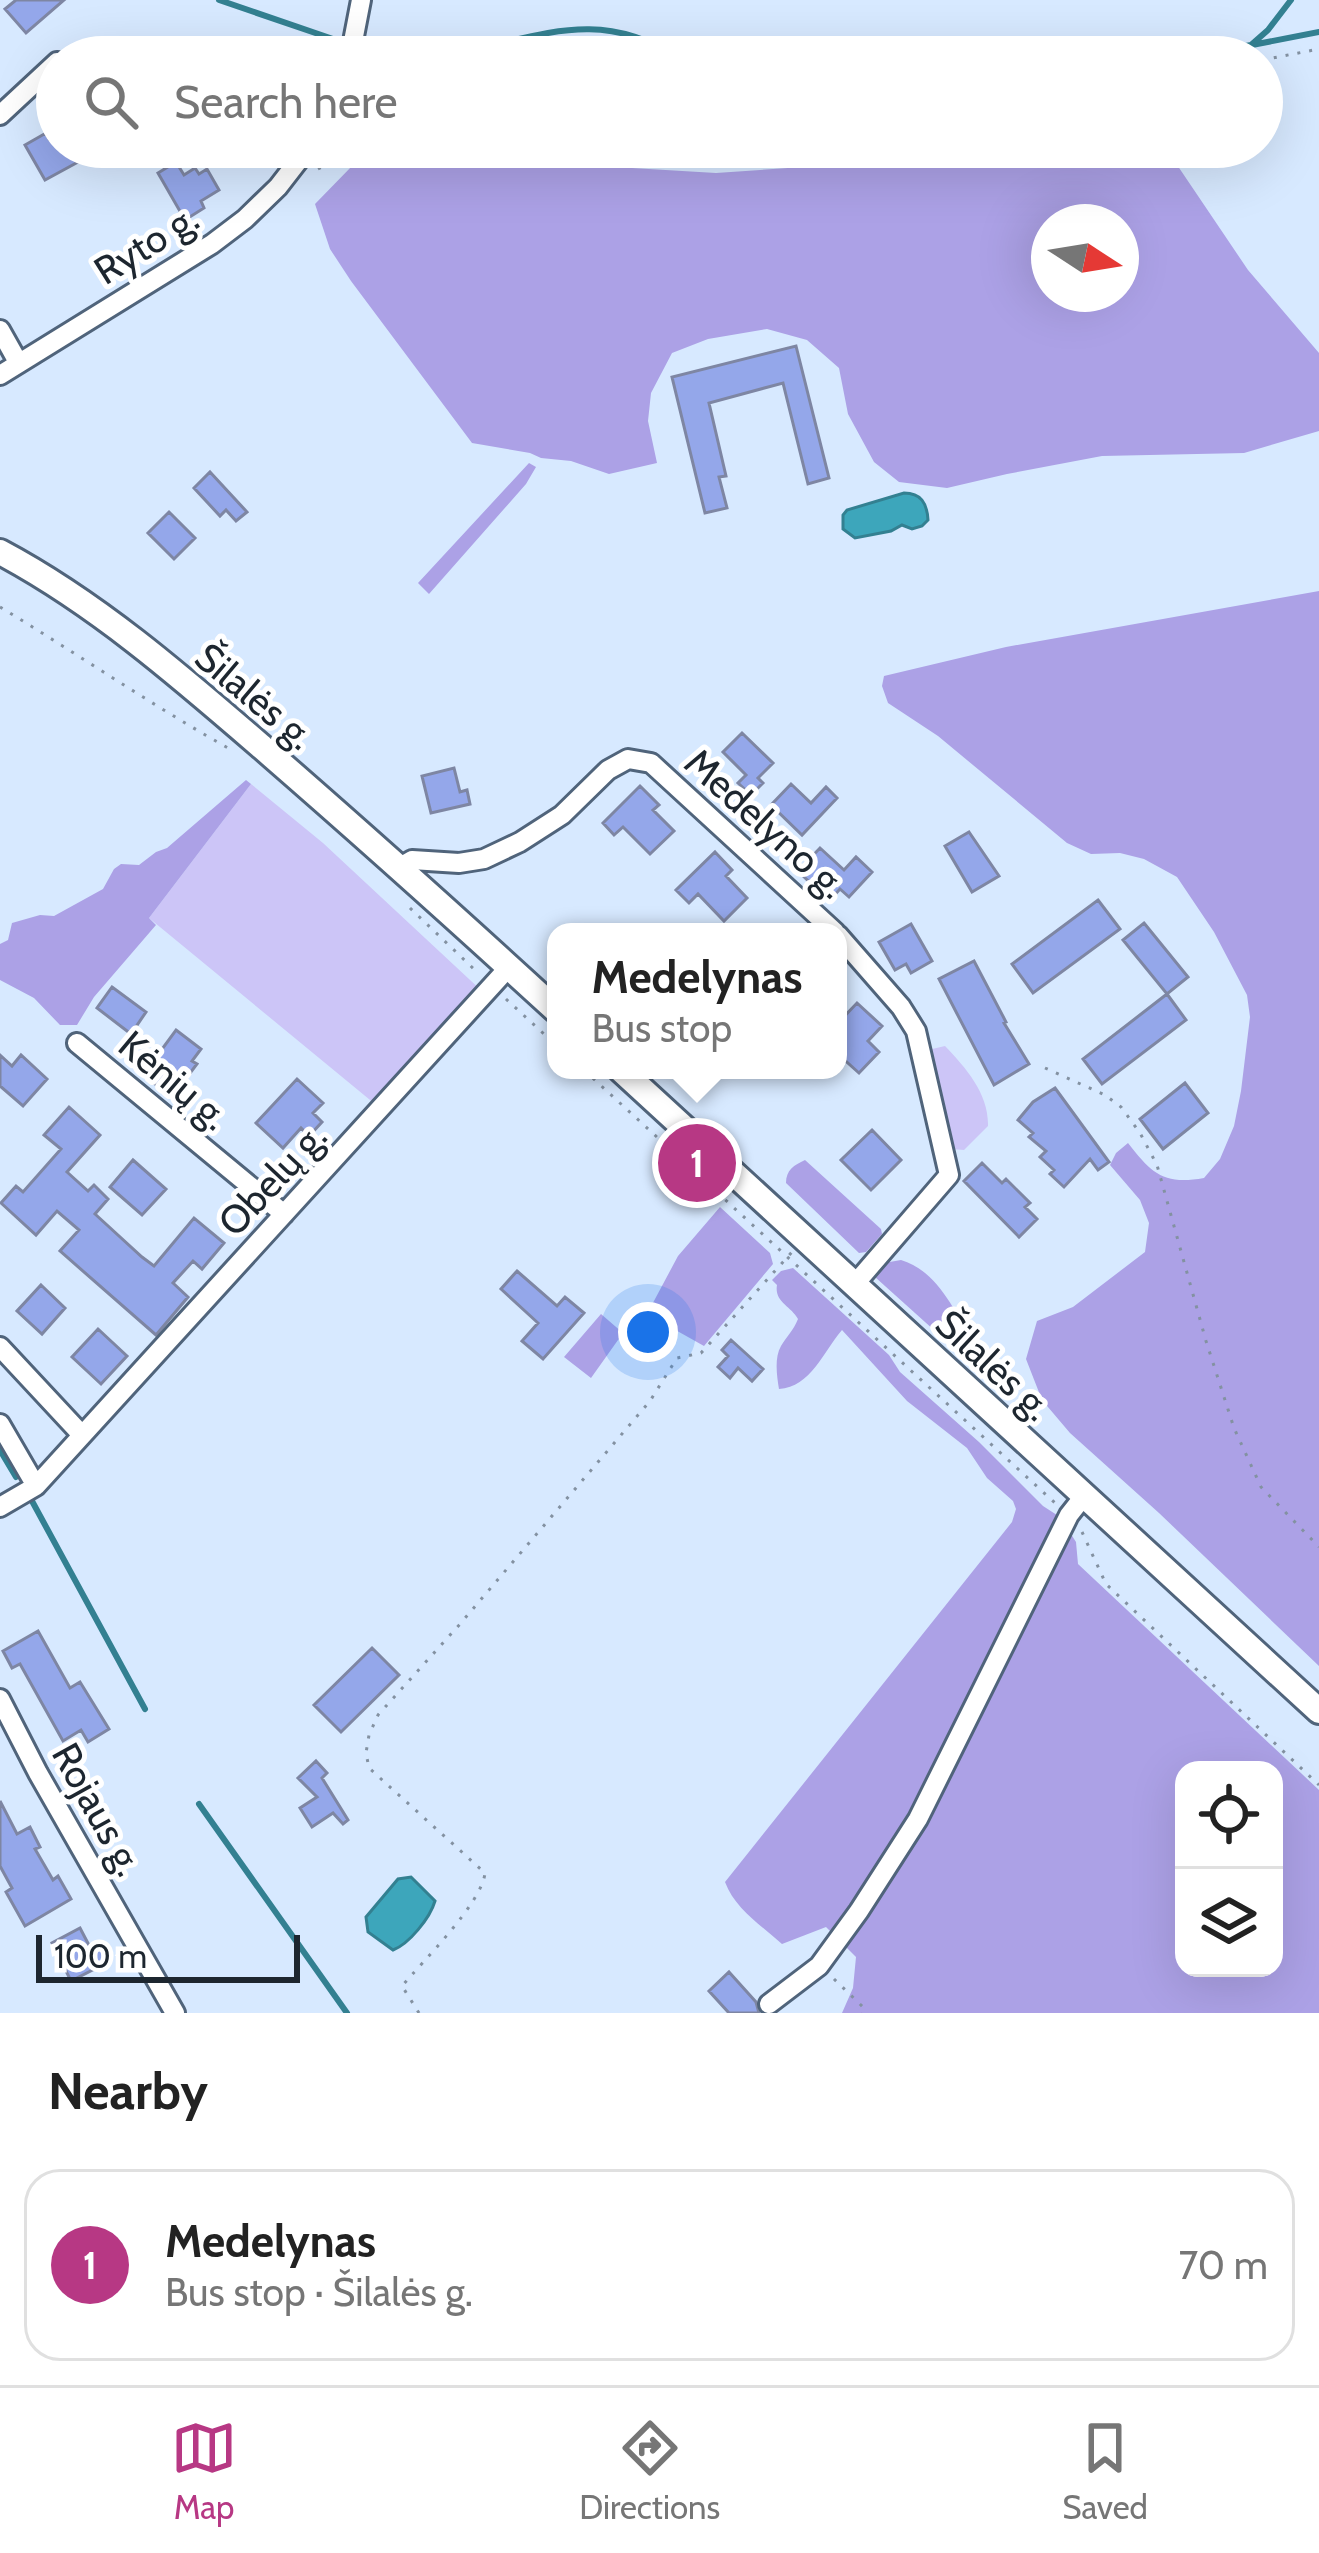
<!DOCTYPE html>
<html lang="en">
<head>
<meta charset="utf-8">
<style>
  body { margin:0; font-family:Cabin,sans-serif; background:#f6f6f6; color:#222 }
  .controls { position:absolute; right:36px; bottom:36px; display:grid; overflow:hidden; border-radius:24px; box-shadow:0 12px 48px #0002 }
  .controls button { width:108px; height:108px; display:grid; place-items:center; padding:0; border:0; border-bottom:3px solid #e0e0e0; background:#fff; color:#222; font:60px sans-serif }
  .compass { position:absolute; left:1031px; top:204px; width:108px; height:108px; border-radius:50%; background:#fff; box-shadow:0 12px 48px #0002; rotate:102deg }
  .scale { position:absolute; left:36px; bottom:30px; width:264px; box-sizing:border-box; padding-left:12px; border:6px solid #1d262f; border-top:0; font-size:33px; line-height:42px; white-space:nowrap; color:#1d262f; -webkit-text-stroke:9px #fff; paint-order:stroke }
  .you { position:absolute; left:648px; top:1332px; width:42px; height:42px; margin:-30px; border:9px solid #fff; border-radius:50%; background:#1a73e8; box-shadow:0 0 0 18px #1a73e833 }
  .badge { display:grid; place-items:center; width:78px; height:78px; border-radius:50%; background:#b73884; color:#fff; font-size:39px; font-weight:700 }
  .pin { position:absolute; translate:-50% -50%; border:6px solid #fff; box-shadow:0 3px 12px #0006 }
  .popup { position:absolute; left:547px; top:923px; width:300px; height:156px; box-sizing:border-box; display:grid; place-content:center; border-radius:24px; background:#fff; filter:drop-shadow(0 3px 9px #0005); font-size:39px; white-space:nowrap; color:#767676 }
  .popup b { font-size:45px; color:#222 }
  .popup::after { content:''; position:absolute; left:50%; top:100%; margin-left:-24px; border:24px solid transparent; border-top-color:#fff }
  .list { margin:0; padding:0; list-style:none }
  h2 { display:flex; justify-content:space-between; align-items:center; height:156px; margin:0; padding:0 48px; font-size:51px }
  h2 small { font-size:39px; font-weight:400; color:#767676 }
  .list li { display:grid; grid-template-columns:78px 1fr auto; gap:36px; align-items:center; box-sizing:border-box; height:192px; margin:0 24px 24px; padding:0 24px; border:3px solid #e0e0e0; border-radius:36px }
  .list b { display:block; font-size:45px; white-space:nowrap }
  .list p { margin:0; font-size:39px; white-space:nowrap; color:#767676 }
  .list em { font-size:39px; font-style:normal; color:#767676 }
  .icon { flex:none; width:66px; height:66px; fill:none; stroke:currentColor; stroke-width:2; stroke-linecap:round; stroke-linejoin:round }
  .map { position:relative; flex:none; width:1319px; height:2013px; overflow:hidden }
  .search { position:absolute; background:#fff; box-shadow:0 12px 48px #0002; left:36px; right:36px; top:36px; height:132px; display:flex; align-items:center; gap:30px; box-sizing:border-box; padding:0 42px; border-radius:66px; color:#767676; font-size:45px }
  .sheet { height:372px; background:#fff }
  nav { display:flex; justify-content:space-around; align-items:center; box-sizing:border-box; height:168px; border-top:3px solid #e0e0e0; background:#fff; font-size:33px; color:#767676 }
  nav a { display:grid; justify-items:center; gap:6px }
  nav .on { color:#b73884 }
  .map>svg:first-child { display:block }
  .green { fill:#ccc5f7 }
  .forest { fill:#aca1e6; fill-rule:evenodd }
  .water { fill:#3da6bb; stroke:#338091; stroke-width:3 }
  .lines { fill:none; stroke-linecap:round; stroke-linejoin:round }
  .stream { stroke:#338091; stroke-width:6 }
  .building { fill:#94a7ea; stroke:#7e86a3; stroke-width:3 }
  .minor-casing { stroke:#50647b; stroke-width:24 }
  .major-casing { stroke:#50647b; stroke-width:30 }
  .path { stroke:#8391a1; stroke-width:3; stroke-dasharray:3 9; stroke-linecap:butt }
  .minor { stroke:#fff; stroke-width:18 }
  .major { stroke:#fff; stroke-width:24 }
  .labels { text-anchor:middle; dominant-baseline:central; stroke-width:10; stroke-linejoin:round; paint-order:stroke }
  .street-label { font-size:39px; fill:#1d262f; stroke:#fff }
</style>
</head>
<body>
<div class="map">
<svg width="1319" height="2013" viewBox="0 0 1319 2013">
  <rect width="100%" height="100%" fill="#d7e9ff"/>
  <path class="green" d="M251 784 323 843 484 993 381 1109 149 918Z
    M945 1046C966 1068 989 1094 988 1126L964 1150 952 1149 928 1050Z"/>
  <path class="forest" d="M971 147H1165L1248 270 1319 353V431L1244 453 1102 456 1007 474 947 488 899 482 874 462 848 414 839 368 807 340 767 329 708 339 672 353 651 393 648 421 657 463 609 474 571 461 541 458 530 453 472 443 351 281 330 249 315 204 352 166 531 162 716 173 876 162ZM1049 222H1121V294H1049Z
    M529 463 536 467 526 484 429 594 418 583Z
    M1319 591V1666L1159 1513 1070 1433 1042 1400 1026 1359 1037 1321 1073 1307 1145 1252 1149 1223 1140 1200 1110 1165 1116 1153 1128 1143C1152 1174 1164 1185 1204 1178L1220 1159 1234 1126 1241 1091 1250 1017 1247 995 1214 932 1177 877 1144 859 1120 853 1091 854 1067 843 938 736 888 703 882 686 884 676 1006 647Z
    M246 780 251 784 149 918 156 925 94 997 77 1025H60L34 998 0 980V944L8 940 12 923 40 915 54 916 103 889 114 869 121 864 139 865 156 852 167 848Z
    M805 1160 881 1229 882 1234 866 1252 859 1253 786 1183C786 1170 794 1165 805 1160Z
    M720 1207 770 1253 773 1264 704 1346 647 1314 678 1256Z
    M901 1260C936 1270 955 1310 971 1340L955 1349 875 1277 884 1263Z
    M793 1268 889 1355 900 1372 979 1442 1043 1506 1060 1517 1076 1542 1078 1564 1319 1790V2013H842L853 1988 856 1957 826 1927 782 1944C761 1925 735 1909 725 1882L1012 1522 1016 1509 1013 1501 987 1478 967 1448 907 1401 842 1330C823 1352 811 1387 779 1389 777 1377 774 1358 781 1346 787 1336 793 1331 798 1319 791 1306 774 1302 777 1285L772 1280 781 1271ZM1184 1770H1274V1968H1184Z
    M601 1314 623 1333 591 1378 564 1357Z"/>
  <path class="water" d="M904 493C921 493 927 503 928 520L922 526 912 529 902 525 891 531 855 538 843 529V515L847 510Z
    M411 1877 435 1901C430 1918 409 1944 393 1950L368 1932 366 1917 398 1879Z"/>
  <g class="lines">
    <path class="stream" d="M219 0 333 39
      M1252 45 1319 32
      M374 53C392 54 412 58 430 56 524 47 588 0 677 57
      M1185 57 1251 45 1268 30 1291 0
      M0 1450 16 1477
      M32 1501 145 1709
      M199 1804 347 2013"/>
  </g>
  <path class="building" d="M16 0H64L26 33 5 9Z
    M46 133 49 139 57 135V147H72L80 161 45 180 25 145Z
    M176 162 184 175 195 168 199 174 207 169 219 190 201 201 204 208 185 220 158 173Z
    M796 346 829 478 808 484 783 383 709 403 726 476 719 477 727 508 705 513 672 377Z
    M210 472 247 512 236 521 226 510 220 516 194 488Z
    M169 512 195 538 174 559 148 533Z
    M742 733 773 763 758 778 763 783 751 795 738 783 746 775 723 752Z
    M454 768 460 792 467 790 470 804 431 813 422 776Z
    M791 784 811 803 826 787 837 798 802 835 771 805Z
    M640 786 659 805 653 810 674 831 650 854 623 827 614 835 603 823Z
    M969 832 999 876 972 892 945 846Z
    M820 848 844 870 856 857 872 872 849 897 840 889 829 901 798 871Z
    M715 852 732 870 726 876 747 898 724 921 698 894 689 903 676 890Z
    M1098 900 1120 929 1033 993 1012 964Z
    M1144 923 1188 977 1167 994 1123 940Z
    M911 924 932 961 911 973 906 964 895 970 879 942Z
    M974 961 1006 1022 1004 1023 1029 1064 994 1085 939 979Z
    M112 987 146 1012 131 1034 97 1008Z
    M1167 994 1186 1020 1102 1084 1083 1059Z
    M857 1003 882 1026 868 1041 879 1052 859 1073 838 1054V1023Z
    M176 1030 201 1049 192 1061 197 1064 181 1085 176 1081 167 1093 143 1075Z
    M0 1055 12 1066 21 1055 47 1079 23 1106 0 1086Z
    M297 1079 323 1103 313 1113 322 1122 309 1136 301 1128 283 1148 256 1123Z
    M1185 1083 1208 1113 1163 1149 1140 1119Z
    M1055 1088 1109 1162 1098 1170 1090 1159 1064 1187 1050 1174 1054 1170 1040 1157 1046 1151 1029 1137 1033 1133 1018 1120 1033 1102Z
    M69 1107 100 1135 67 1172 88 1191 94 1185 108 1199 95 1214 142 1257 154 1266 194 1218 224 1243 202 1269 193 1261 173 1283 188 1297 156 1335 60 1251 79 1230 57 1211 36 1235 1 1203 16 1186 23 1192 61 1149 44 1135Z
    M872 1130 901 1160 871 1190 841 1160Z
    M133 1160 166 1189 142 1215 110 1187Z
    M982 1163 1002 1183 1006 1179 1030 1203 1025 1207 1037 1219 1019 1237 964 1181Z
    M517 1271 557 1306 565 1297 584 1313 543 1359 522 1341 538 1323 501 1289Z
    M41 1285 65 1308 42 1334 17 1311Z
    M98 1329 127 1356 101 1384 72 1357Z
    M731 1340 763 1369 752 1381 738 1368 730 1378 718 1367 728 1356 722 1350Z
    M38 1631 70 1688 80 1682 109 1729 88 1742 81 1730 63 1741 20 1664 12 1668 3 1651Z
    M372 1648 399 1675 341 1732 314 1705Z
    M316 1761 327 1773 322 1778 348 1820 343 1824 333 1813 312 1827 300 1808 317 1797 298 1778Z
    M0 1801 17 1834 30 1827 40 1847 35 1849 53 1880 58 1876 71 1899 25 1926 6 1892 12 1888 0 1866Z
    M80 1928 91 1949 101 1944 110 1961 71 1981 52 1943Z
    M729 1972 756 2002 759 2013H729L709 1991Z"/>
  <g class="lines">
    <g class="minor-casing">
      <path id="minor" d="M350 57 361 0
        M0 115 57 62
        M0 330 18 362
        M0 375 212 244 245 219 278 187 309 147
        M400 867 412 860 459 863 484 859 520 842 562 815 608 770 628 759 651 763 835 932
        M838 935 901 1007 916 1031 949 1175 854 1285
        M77 1043 284 1214
        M0 1347 82 1435
        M0 1424 36 1486 0 1507
        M36 1486 509 967
        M0 1699 38 1773 175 2013
        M769 2004 819 1966 859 1911 918 1819 1069 1515 1084 1496"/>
    </g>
    <g class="major-casing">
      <path id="major" d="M0 552C96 603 181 677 263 748 362 834 460 922 556 1010
        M621 1070 1319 1711"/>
    </g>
    <path class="path" d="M1262 60 1319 49
      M334 147 342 155
      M318 169 344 156 607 147
      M0 607C76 653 150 704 228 748
      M410 908 477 972
      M506 999 556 1045
      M1045 1068 1105 1095 1121 1107 1140 1133 1157 1165 1206 1341 1234 1428 1261 1487 1319 1547
      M584 1070 1055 1503
      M1082 1532 1106 1584 1319 1785
      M834 1979 865 2009 862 2013
      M419 2013 402 1986C423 1961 482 1903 485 1873L369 1768 366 1753 369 1735 378 1715 460 1624 650 1401 677 1358 701 1353 792 1252"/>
    <use href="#minor" class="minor"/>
    <use href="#major" class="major"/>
  </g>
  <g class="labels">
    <g class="street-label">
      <text transform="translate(146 244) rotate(-32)">Ryto g.</text>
      <text transform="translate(255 696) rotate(40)">Šilalės g.</text>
      <text transform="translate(766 823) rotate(42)">Medelyno g.</text>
      <text transform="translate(174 1080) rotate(40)">Kėnių g.</text>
      <text transform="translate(272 1179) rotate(-47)">Obelų g.</text>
      <text transform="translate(994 1365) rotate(43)">Šilalės g.</text>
      <text transform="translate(98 1809) rotate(61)">Rojaus g.</text>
    </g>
  </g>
</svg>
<div class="controls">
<button><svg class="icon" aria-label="locate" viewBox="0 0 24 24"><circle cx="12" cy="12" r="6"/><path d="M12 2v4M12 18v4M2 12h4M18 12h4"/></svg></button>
<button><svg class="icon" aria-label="layers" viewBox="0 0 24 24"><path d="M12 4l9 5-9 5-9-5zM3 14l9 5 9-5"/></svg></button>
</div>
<svg class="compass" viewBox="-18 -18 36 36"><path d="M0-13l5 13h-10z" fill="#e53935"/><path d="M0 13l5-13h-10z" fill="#767676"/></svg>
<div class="scale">100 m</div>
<div class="you"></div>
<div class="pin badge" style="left:697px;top:1163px">1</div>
<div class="popup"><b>Medelynas</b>Bus stop</div>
<div class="search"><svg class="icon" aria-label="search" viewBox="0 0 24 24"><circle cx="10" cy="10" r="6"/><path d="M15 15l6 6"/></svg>Search here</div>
</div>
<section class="sheet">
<h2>Nearby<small></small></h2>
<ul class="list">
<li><span class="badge">1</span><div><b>Medelynas</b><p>Bus stop · Šilalės g.</p></div><em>70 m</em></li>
</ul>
</section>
<nav>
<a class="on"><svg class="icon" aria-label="map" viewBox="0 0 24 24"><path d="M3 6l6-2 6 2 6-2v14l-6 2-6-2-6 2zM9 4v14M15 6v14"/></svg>Map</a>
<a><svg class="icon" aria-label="directions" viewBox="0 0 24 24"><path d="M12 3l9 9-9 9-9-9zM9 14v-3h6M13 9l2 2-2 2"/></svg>Directions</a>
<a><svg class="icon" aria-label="saved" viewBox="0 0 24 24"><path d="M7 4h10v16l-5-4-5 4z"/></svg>Saved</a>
</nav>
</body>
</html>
